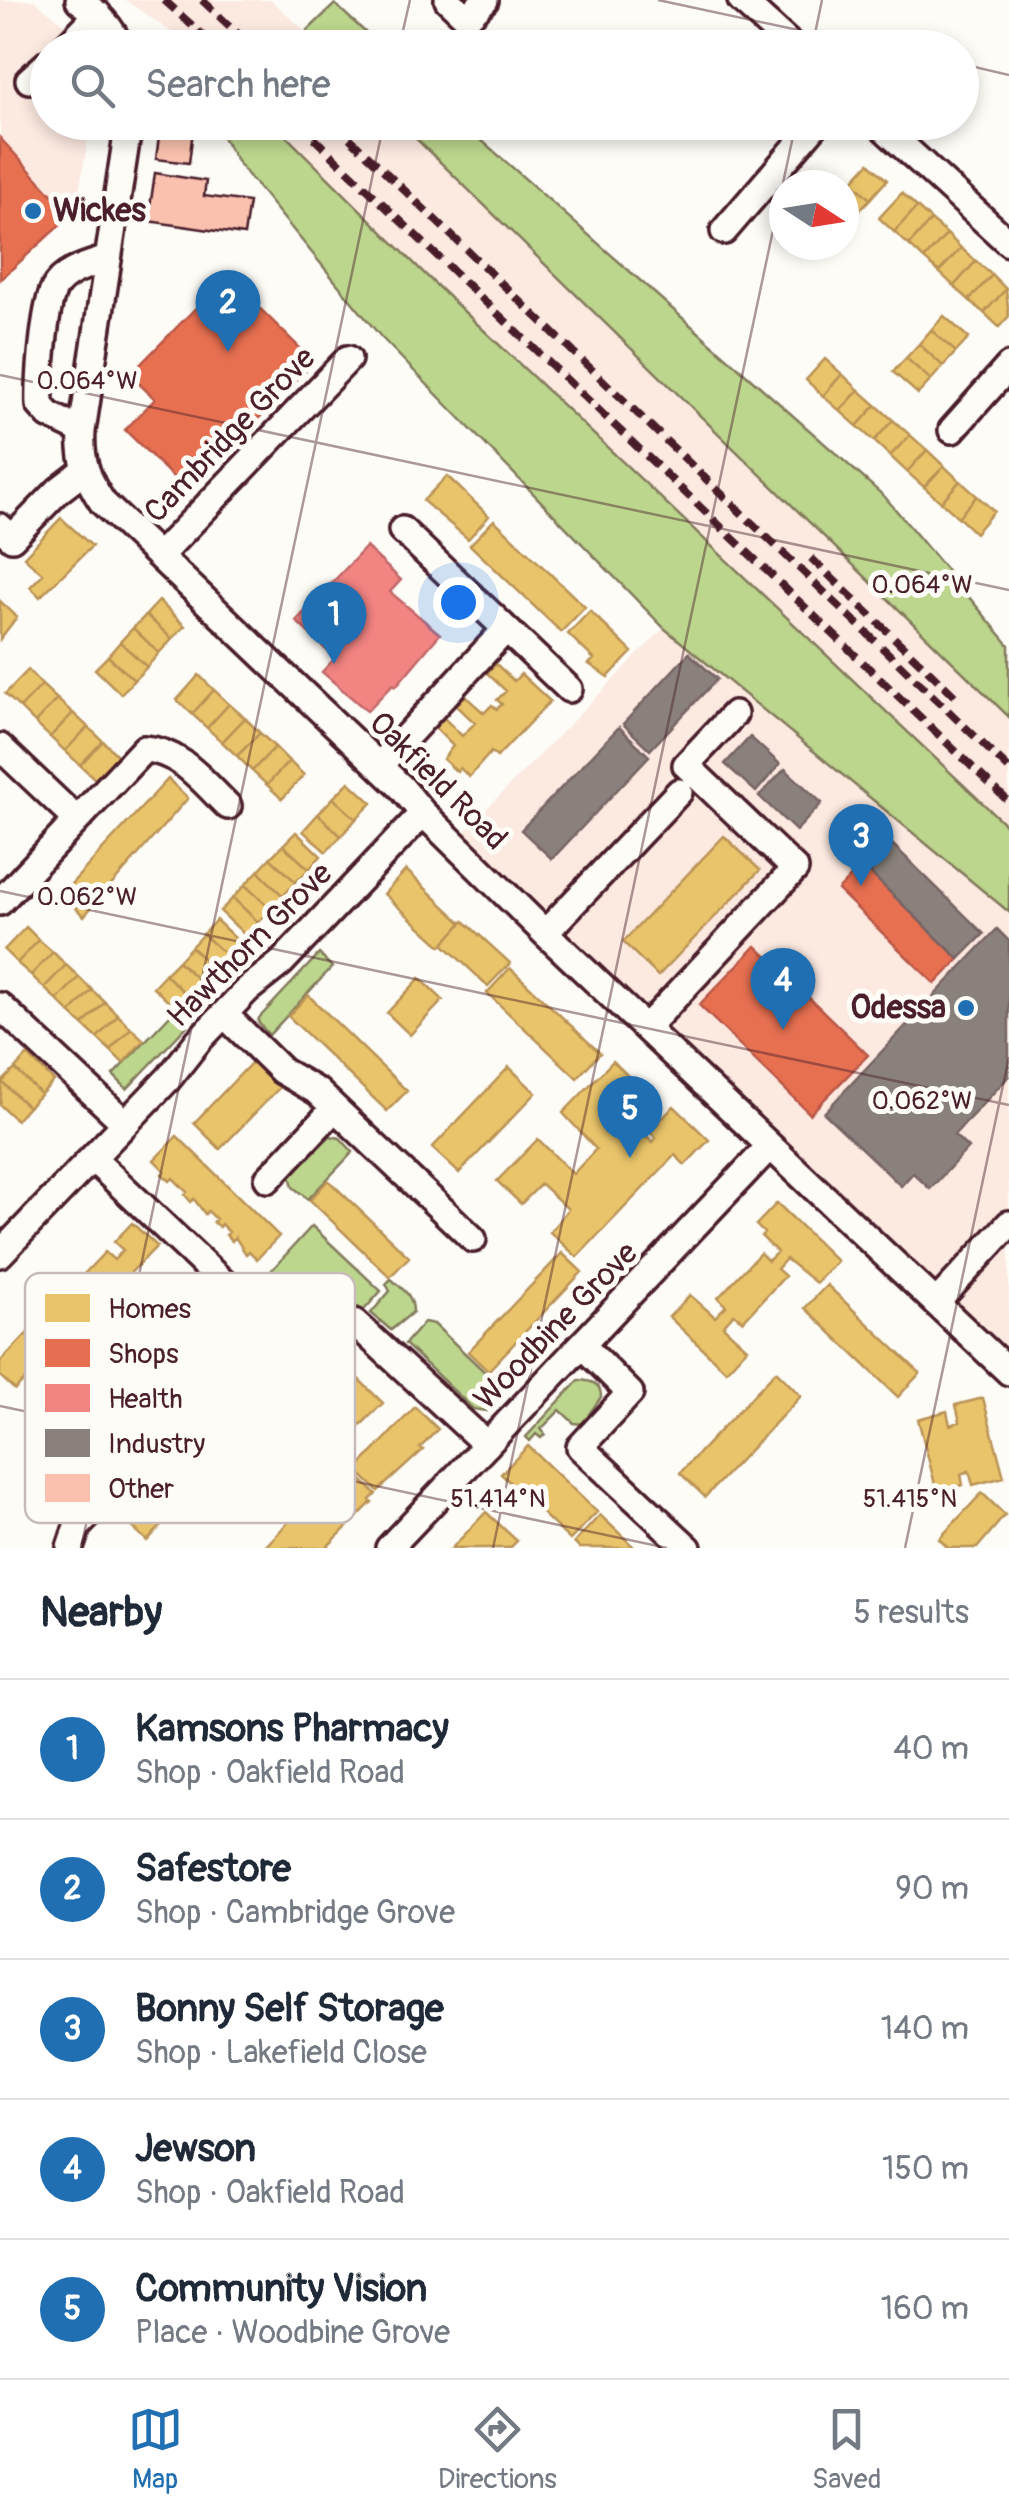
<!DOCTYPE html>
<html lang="en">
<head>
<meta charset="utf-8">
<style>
  body { margin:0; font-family:Pangolin,sans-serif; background:#f6f6f7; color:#1f2937 }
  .compass { position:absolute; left:769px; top:170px; width:90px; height:90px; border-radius:50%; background:#fff; box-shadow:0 5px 15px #0003; rotate:102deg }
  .you { position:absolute; left:458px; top:602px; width:35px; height:35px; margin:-25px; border:8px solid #fff; border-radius:50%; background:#1a73e8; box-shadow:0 0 0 15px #1a73e833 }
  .badge { display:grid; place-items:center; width:65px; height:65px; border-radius:50%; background:#1f6fb2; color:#fff; font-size:32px; font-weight:700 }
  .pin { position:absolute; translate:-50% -82px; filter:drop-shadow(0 2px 5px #0008) }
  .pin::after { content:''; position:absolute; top:52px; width:35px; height:30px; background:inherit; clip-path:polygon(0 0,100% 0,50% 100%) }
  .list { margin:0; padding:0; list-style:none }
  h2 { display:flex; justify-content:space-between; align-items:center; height:130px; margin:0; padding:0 40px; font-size:42px }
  h2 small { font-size:32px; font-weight:400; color:#747a83 }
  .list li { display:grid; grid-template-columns:65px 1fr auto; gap:30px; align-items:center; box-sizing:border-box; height:140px; padding:0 40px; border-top:2px solid #e0e1e3 }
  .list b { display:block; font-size:38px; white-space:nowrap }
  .list p { margin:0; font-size:32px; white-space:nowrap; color:#747a83 }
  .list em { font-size:32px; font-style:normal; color:#747a83 }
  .icon { flex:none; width:55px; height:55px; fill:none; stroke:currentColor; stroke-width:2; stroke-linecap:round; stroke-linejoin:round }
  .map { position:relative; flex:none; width:1009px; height:1548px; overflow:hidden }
  .search { position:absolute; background:#fff; box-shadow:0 5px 15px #0003; left:30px; right:30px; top:30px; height:110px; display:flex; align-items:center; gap:25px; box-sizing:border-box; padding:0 35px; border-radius:55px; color:#747a83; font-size:38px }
  .sheet { height:830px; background:#fff }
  nav { display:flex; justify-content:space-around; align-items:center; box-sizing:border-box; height:140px; border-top:2px solid #e0e1e3; background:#fff; font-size:28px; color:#747a83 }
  nav a { display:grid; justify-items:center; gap:5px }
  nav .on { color:#1f6fb2 }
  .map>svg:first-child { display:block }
  .built { fill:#fceae1 }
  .green { fill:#bcd68d; stroke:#837a5c; stroke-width:2.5 }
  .homes { fill:#e9c46a; stroke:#b99257; stroke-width:2.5 }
  .shops { fill:#e76f51; stroke:#b85746; stroke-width:2.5 }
  .health { fill:#f28482; stroke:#c06668; stroke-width:2.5 }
  .industry { fill:#8a817c; stroke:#776464; stroke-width:2.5 }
  .building { fill:#f9c1ae; stroke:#4a1f2b; stroke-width:2.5 }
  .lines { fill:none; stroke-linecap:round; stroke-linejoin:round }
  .minor-casing { stroke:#4a1f2b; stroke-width:32 }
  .minor { stroke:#fdfcf7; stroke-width:25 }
  .rail { stroke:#4a1f2b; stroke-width:8; stroke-dasharray:15 8; stroke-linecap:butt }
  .ticks { fill:none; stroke:#4a1f2b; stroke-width:2.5; stroke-opacity:0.45 }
  .poi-dot { fill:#1f6fb2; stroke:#fdfcf7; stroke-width:4 }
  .labels { text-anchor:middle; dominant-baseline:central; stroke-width:10; stroke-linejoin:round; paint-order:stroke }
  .poi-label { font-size:32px; font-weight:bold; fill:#4a1f2b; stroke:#fdfcf7; text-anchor:start }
  .street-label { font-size:32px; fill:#4a1f2b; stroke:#fdfcf7 }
  .key { fill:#fdfcf7; stroke:#c7baba; stroke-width:2.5 }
  .key-label { font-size:28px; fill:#4a1f2b }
  .ticks-label { font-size:25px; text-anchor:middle; fill:#4a1f2b; stroke:#fdfcf7; stroke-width:10; stroke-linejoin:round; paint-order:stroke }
</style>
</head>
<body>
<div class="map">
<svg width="1009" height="1548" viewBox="0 0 1009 1548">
  <rect width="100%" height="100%" fill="#fdfcf7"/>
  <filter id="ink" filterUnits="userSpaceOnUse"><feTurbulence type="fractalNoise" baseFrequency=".01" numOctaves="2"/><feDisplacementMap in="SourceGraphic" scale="20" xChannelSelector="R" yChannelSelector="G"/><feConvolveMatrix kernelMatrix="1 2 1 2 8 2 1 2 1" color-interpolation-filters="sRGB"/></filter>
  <g filter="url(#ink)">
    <path class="built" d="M0 0H34L78 35 86 47 48 48V122L91 123 79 191 63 206 71 215 0 280Z
      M125 0H271L323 47H193Z
      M273 123H400L1009 717V828L434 283Z
      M664 628 1009 912V1356L459 837Z"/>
    <path class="green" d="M335 4 381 47H323L307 31Z
      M214 123H273L434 283 1009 828V912L664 628 381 337 239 164Z
      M400 123H462L885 497 1009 645V717Z
      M319 954 332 967 269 1035 258 1022 259 1018Z
      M173 1012 187 1026 127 1089 113 1075Z
      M330 1136 340 1138 353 1152 308 1199 293 1187 290 1175Z
      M312 1226 381 1291 364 1310 345 1303 276 1301 288 1288 271 1271Z
      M391 1279C403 1289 413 1295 413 1312L391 1330 371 1313 390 1291 386 1284Z
      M424 1322 434 1324 505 1391 487 1411 473 1409 405 1344Z
      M579 1380C592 1381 601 1383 601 1397L589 1414 592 1417 582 1424 574 1423 560 1410 541 1429 545 1434 541 1438 536 1434 530 1441 526 1437Z"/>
    <path class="homes" d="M869 163 887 180 870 199 852 182Z
      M852 182 870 199 852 218 844 210V191Z
      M902 193 917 207 894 232 879 218Z
      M917 207 931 220 909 245 894 232Z
      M931 220 947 234 924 259 909 245Z
      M947 234 961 248 939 272 924 259Z
      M961 248 976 261 954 286 939 272Z
      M976 261 992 275 969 300 954 286Z
      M992 275 1006 289 984 313 969 300Z
      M1006 289 1009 316 999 327 984 313Z
      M944 316 969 338 956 352 931 330Z
      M931 330 956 352 943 366 919 344Z
      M919 344 943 366 931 380 906 358Z
      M906 358 931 380 918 394 893 372Z
      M825 359 842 374 823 396 806 380Z
      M842 374 859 390 840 411 823 396Z
      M859 390 876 405 857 426 840 411Z
      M876 405 893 420 874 441 857 426Z
      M893 420 910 435 890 456 874 441Z
      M910 435 927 450 907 472 890 456Z
      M927 450 944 466 924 487 907 472Z
      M944 466 960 481 941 502 924 487Z
      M447 476 489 516 468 539 423 501Z
      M960 481 977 496 958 517 941 502Z
      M977 496 994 511 975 533 958 517Z
      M61 518 92 546 40 597 30 587 43 574 24 557Z
      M494 520 585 607 561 632 470 545Z
      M0 601 17 617 0 639Z
      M159 601 185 626 172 639 146 615Z
      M590 611 632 652 608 677 589 664 594 659 568 634Z
      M146 615 172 639 159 653 133 628Z
      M133 628 159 653 147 667 120 642Z
      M120 642 147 667 134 680 108 656Z
      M108 656 134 680 121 694 95 669Z
      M496 664 514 681 521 674 550 701 497 757 491 752 469 777 460 768 457 772 443 759 453 746 435 728 444 718 462 736 475 723 456 705 465 696 484 713 492 705 497 709 502 704 497 700 506 691 487 673Z
      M28 670 42 685 20 708 5 694Z
      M199 675 214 690 192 714 177 700Z
      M42 685 57 699 35 723 20 708Z
      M214 690 229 704 207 728 192 714Z
      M57 699 73 713 50 737 35 723Z
      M229 704 245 718 222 742 207 728Z
      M73 713 88 727 65 751 50 737Z
      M245 718 260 733 237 756 222 742Z
      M88 727 103 741 80 765 65 751Z
      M260 733 275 747 252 771 237 756Z
      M103 741 118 756 95 779 80 765Z
      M275 747 289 761 267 785 252 771Z
      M289 761 304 775 282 799 267 785Z
      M168 779 188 798 84 916 61 895Z
      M349 782 372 803 356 819 333 798Z
      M333 798 356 819 341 836 318 814Z
      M318 814 341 836 326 852 303 831Z
      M296 832 321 856 309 869 283 845Z
      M724 836 760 870 658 976 623 942Z
      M283 845 309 869 296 882 270 858Z
      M270 858 296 882 283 896 258 871Z
      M406 870 462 923 441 946 384 894Z
      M258 871 283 896 271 909 245 885Z
      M245 885 271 909 258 922 233 898Z
      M233 898 258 922 246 936 220 911Z
      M216 920 239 942 226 955 203 934Z
      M464 921 510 963 488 986 443 944Z
      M26 927 39 940 17 963 4 950Z
      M203 934 226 955 214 969 191 947Z
      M39 940 53 952 31 975 17 963Z
      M191 947 214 969 201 982 178 961Z
      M53 952 66 965 44 988 31 975Z
      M178 961 201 982 188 996 165 974Z
      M66 965 79 977 57 1000 44 988Z
      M510 968 600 1053 577 1078 487 993Z
      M165 974 188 996 176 1009 153 987Z
      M79 977 92 990 70 1013 57 1000Z
      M420 978 443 1000 410 1035 387 1013Z
      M92 990 105 1002 83 1025 70 1013Z
      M308 995 407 1091 387 1111 288 1016Z
      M105 1002 118 1015 97 1038 83 1025Z
      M118 1015 131 1028 110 1050 97 1038Z
      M131 1028 144 1040 123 1063 110 1050Z
      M28 1055 54 1081 41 1094 15 1069Z
      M255 1059 282 1085 220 1149 194 1123Z
      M613 1061 650 1098 635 1114 645 1124 639 1129 653 1142 656 1138 650 1132 674 1106 709 1140 685 1165 675 1155 577 1257 550 1232 568 1209 541 1184 521 1204 497 1181 538 1139 573 1174 596 1149 563 1113Z
      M509 1067 536 1093 459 1173 432 1148Z
      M15 1069 41 1094 28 1107 2 1082Z
      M2 1082 28 1107 16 1120 0 1105Z
      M177 1136 279 1236 257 1259 249 1251 246 1254 235 1237 232 1241 226 1235 229 1232 221 1224 219 1227 213 1222 216 1219 208 1211 205 1214 194 1199 191 1202 185 1195 187 1192 173 1178 170 1181 162 1174 165 1171 154 1160Z
      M328 1180 409 1257 390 1277 310 1200Z
      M777 1203 837 1261 816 1283 786 1259 777 1269 785 1276 743 1321 734 1314 723 1326 747 1348 726 1371 669 1317 690 1295 715 1317 726 1306 718 1298 760 1253 768 1261 777 1252 761 1236 764 1233 756 1225Z
      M132 1223 157 1246 15 1390 0 1376V1362L105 1252 114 1260 123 1250 114 1242Z
      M562 1253 582 1272 488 1371 468 1352Z
      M827 1285 920 1373 898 1397 805 1308Z
      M323 1336 343 1356 339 1360 383 1403 361 1425 321 1387H313L301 1401 276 1377 293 1359 289 1356 308 1337Z
      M776 1371 801 1396 705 1497 680 1473Z
      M983 1398 1004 1477 973 1485 969 1471 961 1474 963 1485 937 1492 918 1419 947 1411 950 1425 960 1422 956 1405Z
      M415 1407 438 1429 420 1448 423 1450 378 1491 356 1470Z
      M528 1446 597 1512 570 1540 501 1474Z
      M348 1467 376 1494 370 1500 372 1502 326 1548H264L295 1515 299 1519Z
      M172 1470 194 1491 147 1541 124 1519Z
      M982 1493 1005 1515 977 1548H948L939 1539Z
      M486 1512 517 1541 510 1548H452Z
      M600 1515 635 1548H579L574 1543Z"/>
    <path class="shops" d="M0 138 71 215 0 280Z
      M227 276 314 362 187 491 125 430 155 399 130 375Z
      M862 865 959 959 935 984 838 890Z
      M756 946 868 1055 810 1114 699 1005Z"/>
    <path class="health" d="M366 547 401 580 390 592 440 634 396 686 393 684 367 711 322 672 335 658 296 621Z"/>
    <path class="industry" d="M689 653 717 679 650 750 623 724Z
      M619 727 649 756 552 859 521 830Z
      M750 737 780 764 756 792 725 764Z
      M785 769 822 803 796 831 759 796Z
      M887 839 984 934 959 959 862 865Z
      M997 929 1009 941V1076L954 1135 968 1148 930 1189 913 1173 901 1186 824 1113Z"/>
    <path class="building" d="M161 122H194L189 163 156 159Z
      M155 173 206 181 204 196 249 202 244 235 148 221Z"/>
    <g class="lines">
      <g class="minor-casing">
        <path id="minor" d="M79 0C97 13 112 26 120 48
          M448 0 467 18 485 0
          M741 0 794 48
          M65 48 98 14
          M29 80 48 63
          M129 122 82 431C80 459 87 480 103 503L401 787 423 813 545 933 1009 1372
          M877 122 1009 243
          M724 231 818 122
          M952 430 1009 366
          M82 431 49 415 40 405C39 381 44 310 54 289 63 271 89 265 107 259
          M0 527 12 538 59 490 85 470
          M402 530 569 689
          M159 556 348 359
          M0 747 77 820
          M379 766 506 629
          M0 902 144 749C181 751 203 782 228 806
          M545 933 679 792
          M0 1006 125 1123
          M224 1014 282 1071 318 1092 473 1239
          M646 1028 795 869 686 765 734 714
          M92 1158 270 1327
          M268 1179 334 1109
          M0 1254 169 1078 198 1041 247 990 281 963 423 813
          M936 1303 1009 1224
          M582 1345 630 1393 580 1447 688 1548
          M70 1548 77 1527 270 1327 290 1319 354 1322 487 1445
          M389 1548 769 1147"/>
      </g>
      <use href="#minor" class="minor"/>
      <path class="rail" d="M164 0 217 48
        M202 0 253 48
        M297 122 1009 802
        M333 122 1009 769
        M811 558 959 700"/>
    </g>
  </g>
  <path class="ticks" d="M658 0 882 48M399 48 410 0M812 48 822 0M962 64 1009 75M0 375 1009 590M0 891 1009 1105M0 1406 667 1548M81 1548 384 122M493 1548 796 122M905 1548 1009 1057"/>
  <g class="poi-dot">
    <circle cx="33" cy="211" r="10"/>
    <circle cx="966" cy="1008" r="10"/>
  </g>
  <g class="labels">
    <g class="poi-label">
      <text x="53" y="211">Wickes</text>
      <text x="946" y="1008" text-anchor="end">Odessa</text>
    </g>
    <g class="street-label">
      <text transform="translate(230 435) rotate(-46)">Cambridge Grove</text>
      <text transform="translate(438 781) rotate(45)">Oakfield Road</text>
      <text transform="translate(250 945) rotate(-45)">Hawthorn Grove</text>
      <text transform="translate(556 1326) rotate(-46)">Woodbine Grove</text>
    </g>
  </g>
  <rect x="25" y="1273" width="330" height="250" rx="15" class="key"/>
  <rect x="45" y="1294" width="45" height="28" fill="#e9c46a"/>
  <rect x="45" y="1339" width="45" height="28" fill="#e76f51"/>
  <rect x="45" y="1384" width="45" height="28" fill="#f28482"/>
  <rect x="45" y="1429" width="45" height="28" fill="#8a817c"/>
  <rect x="45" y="1474" width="45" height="28" fill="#f9c1ae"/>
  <g class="key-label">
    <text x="108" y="1318">Homes</text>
    <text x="108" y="1363">Shops</text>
    <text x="108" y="1408">Health</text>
    <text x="108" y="1453">Industry</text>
    <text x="108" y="1498">Other</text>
  </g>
  <g class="ticks-label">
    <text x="87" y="389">0.064°W</text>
    <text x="922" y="593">0.064°W</text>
    <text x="87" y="905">0.062°W</text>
    <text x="922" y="1109">0.062°W</text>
    <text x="498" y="1507">51.414°N</text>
    <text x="910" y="1507">51.415°N</text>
  </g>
</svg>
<svg class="compass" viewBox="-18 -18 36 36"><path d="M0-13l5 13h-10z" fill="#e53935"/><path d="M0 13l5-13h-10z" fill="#747a83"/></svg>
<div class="you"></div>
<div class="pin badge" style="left:334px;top:664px">1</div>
<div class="pin badge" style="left:228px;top:352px">2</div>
<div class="pin badge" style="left:861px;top:886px">3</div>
<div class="pin badge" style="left:783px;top:1030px">4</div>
<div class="pin badge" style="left:630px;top:1158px">5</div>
<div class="search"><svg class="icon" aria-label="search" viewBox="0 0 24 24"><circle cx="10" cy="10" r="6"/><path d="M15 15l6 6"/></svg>Search here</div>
</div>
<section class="sheet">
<h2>Nearby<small>5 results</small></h2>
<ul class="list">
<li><span class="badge">1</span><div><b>Kamsons Pharmacy</b><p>Shop · Oakfield Road</p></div><em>40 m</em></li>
<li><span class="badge">2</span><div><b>Safestore</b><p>Shop · Cambridge Grove</p></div><em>90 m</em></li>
<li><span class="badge">3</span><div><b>Bonny Self Storage</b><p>Shop · Lakefield Close</p></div><em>140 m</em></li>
<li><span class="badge">4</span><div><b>Jewson</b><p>Shop · Oakfield Road</p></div><em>150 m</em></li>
<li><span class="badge">5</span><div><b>Community Vision</b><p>Place · Woodbine Grove</p></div><em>160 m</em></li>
</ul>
</section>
<nav>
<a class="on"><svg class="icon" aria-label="map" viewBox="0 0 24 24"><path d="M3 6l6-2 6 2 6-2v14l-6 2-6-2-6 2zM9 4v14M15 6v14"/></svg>Map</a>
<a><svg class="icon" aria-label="directions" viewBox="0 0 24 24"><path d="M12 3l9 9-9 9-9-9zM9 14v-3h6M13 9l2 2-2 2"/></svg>Directions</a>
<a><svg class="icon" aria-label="saved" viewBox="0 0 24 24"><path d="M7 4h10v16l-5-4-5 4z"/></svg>Saved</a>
</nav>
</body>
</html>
